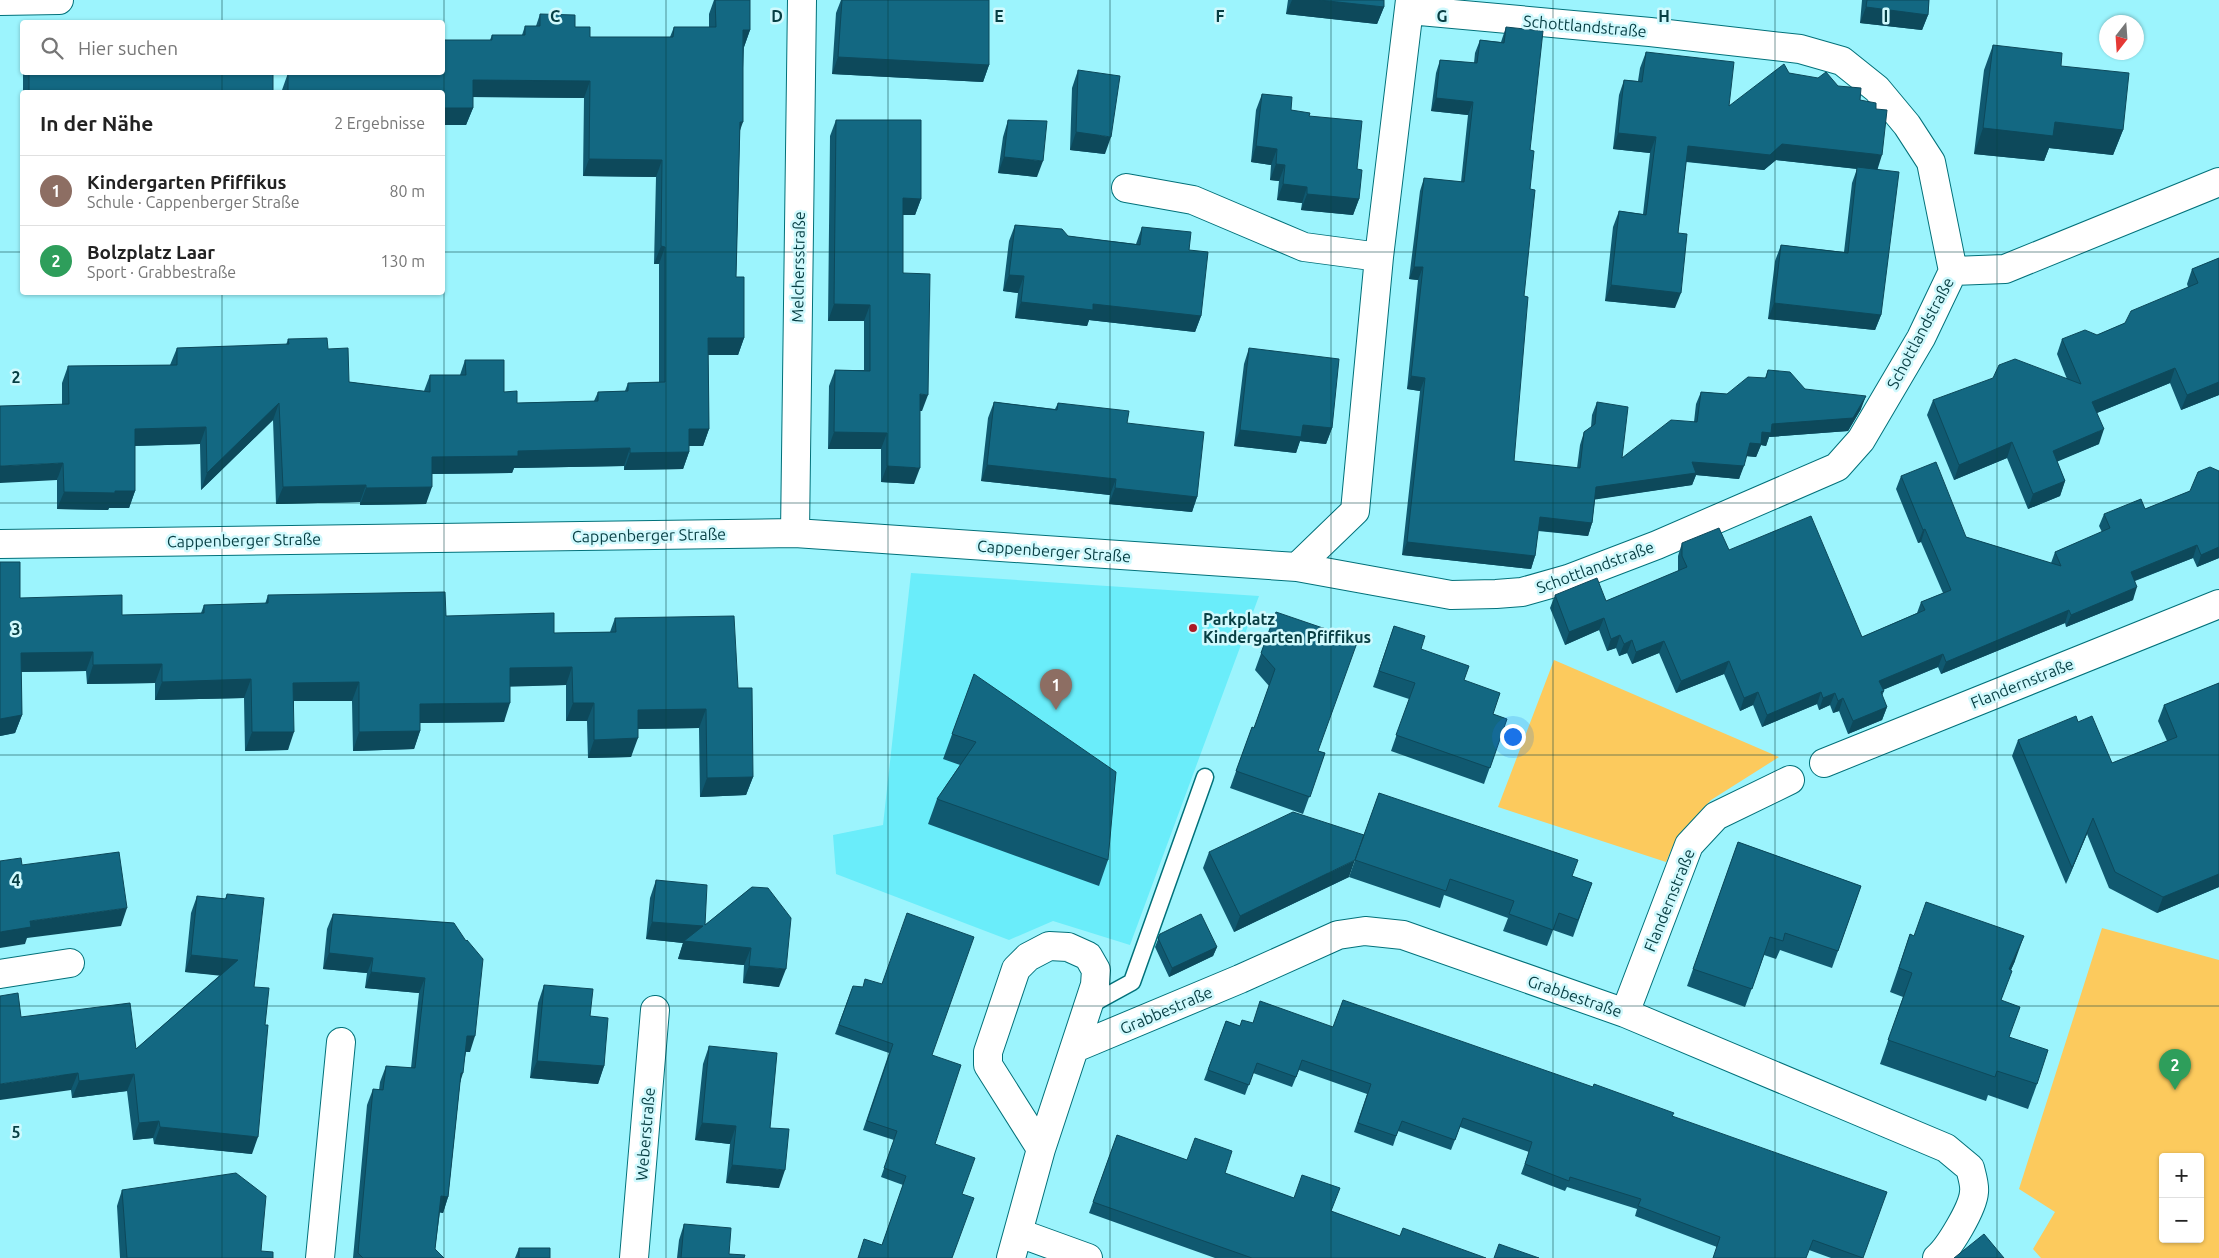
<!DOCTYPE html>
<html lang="de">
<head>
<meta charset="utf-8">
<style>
  body { margin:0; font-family:Ubuntu,sans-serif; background:#f6f6f6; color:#222 }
  .controls { position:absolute; right:15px; bottom:15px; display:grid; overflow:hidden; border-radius:5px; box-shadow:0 1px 4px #0004 }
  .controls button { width:45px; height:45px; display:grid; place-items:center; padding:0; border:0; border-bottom:1px solid #e0e0e0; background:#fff; color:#222; font:25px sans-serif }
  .compass { position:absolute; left:2099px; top:15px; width:45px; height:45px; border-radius:50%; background:#fff; box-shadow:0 1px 4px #0004; rotate:197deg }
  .you { position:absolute; left:1512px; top:736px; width:18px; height:18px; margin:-12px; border:4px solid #fff; border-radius:50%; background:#1a73e8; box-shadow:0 0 0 8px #1a73e833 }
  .badge { display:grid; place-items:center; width:32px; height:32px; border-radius:50%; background:#0f766e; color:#fff; font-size:16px; font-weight:700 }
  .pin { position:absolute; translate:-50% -41px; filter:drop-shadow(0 1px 2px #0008) }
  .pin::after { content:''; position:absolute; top:26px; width:18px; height:15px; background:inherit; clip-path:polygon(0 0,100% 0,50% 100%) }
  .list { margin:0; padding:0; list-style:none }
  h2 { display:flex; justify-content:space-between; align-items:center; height:65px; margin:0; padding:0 20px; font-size:21px }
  h2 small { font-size:16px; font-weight:400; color:#767676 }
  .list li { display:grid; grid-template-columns:32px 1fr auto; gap:15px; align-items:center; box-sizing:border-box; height:70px; padding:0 20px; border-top:1px solid #e0e0e0 }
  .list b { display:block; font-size:19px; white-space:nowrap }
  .list p { margin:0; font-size:16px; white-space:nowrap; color:#767676 }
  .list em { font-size:16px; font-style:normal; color:#767676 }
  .icon { flex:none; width:28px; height:28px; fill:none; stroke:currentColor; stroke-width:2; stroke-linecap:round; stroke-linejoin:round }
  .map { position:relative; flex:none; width:2219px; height:1258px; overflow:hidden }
  .search { position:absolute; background:#fff; box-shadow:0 1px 4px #0004; left:20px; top:20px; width:425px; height:55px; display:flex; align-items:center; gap:12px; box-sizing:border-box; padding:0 18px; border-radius:5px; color:#767676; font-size:19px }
  .panel { position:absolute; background:#fff; box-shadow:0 1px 4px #0004; left:20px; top:90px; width:425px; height:205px; border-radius:5px }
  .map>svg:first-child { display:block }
  .built { fill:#6aedfa }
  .green { fill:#fcca5d; fill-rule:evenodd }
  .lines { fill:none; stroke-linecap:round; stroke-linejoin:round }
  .lane-casing { stroke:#02717a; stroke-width:19 }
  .street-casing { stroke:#02717a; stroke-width:30 }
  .lane { stroke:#fff; stroke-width:16 }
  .street { stroke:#fff; stroke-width:28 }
  .wall { fill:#105970 }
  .shaded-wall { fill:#0d495b }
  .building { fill:#136882; stroke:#0d495b }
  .grid { fill:none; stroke:#073e43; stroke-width:1; stroke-opacity:0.55 }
  .poi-dot { fill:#ac1924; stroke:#d0f9fd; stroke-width:2 }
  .labels { text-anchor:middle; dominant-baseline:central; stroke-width:5; stroke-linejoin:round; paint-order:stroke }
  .street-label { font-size:16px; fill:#073e43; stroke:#d0f9fd }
  .poi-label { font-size:16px; font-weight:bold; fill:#073e43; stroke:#d0f9fd; text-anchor:start }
  .grid-label { font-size:16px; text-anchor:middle; font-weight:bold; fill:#073e43; stroke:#d0f9fd; stroke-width:5; stroke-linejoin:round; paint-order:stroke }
</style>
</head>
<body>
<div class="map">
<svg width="2219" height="1258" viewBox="0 0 2219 1258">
  <rect width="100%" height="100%" fill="#9cf4fd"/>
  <path class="built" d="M911 573 1259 596 1130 945 1053 921 1009 940 836 874 833 835 883 825Z"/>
  <path class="green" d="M1554 660 1779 757 1711 800 1677 837 1666 862 1498 807Z
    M2102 928 2219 960V1258H2041L2033 1249 2055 1212 2019 1189ZM2163 1157H2200V1239H2163Z"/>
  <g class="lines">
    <g class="lane-casing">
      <path id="lane" d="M1090 1005 1132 982 1205 777"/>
    </g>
    <g class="street-casing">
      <path id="street" d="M0 1 59 0
        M1126 188 1193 200 1304 247 1379 257
        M1953 271 2005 269 2219 182
        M795 533 802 0
        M0 544 795 533 1297 567 1451 595 1496 594 1522 592 1568 579 1657 545 1837 467 1861 440 1921 338 1953 271 1931 162 1907 125 1877 89 1842 61 1800 49 1650 32 1409 10
        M1297 567 1355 511 1379 257 1410 0
        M1824 763 2219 604
        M0 974 70 963
        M1625 1013 1689 845 1716 816 1790 780
        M1075 1048 1240 979 1338 935 1365 931 1403 935 1625 1013 1946 1148 1970 1168C1972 1176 1975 1185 1974 1192 1973 1208 1949 1248 1937 1258
        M1019 1233 1088 1258
        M320 1258 341 1042
        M634 1258 655 1010
        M1011 1258 1041 1149 1095 985 1096 970 1088 956 1068 947 1049 946 1028 957 1016 969 988 1052V1065L1041 1149"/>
    </g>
    <use href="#lane" class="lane"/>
    <use href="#street" class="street"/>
  </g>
  <path class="wall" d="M714 0H750V30L744 47 740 131 736 277 744 338 738 355H708L709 429 703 446H689V452L683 469 624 470V466L514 468 512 473 432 474 426 504 360 505V502L276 504 273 420 201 490 200 444 135 446V491L129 508H109L108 510 57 509V480L62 404V383L68 366 170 365 177 348 286 345 288 339 328 349 349 382 424 391 430 375H460L465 360 517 403 594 401 598 392 625 391 628 383 659 382V264H654L656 177 583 176 584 98 473 97V108L466 125 442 92H282V90L288 73 442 72 490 40 492 35H522L525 26H536L540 14 575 27 590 37H670L674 27H709V14Z
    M841 0H989V65L983 82 832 74 836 13Z
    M1288 0H1384V7L1377 24 1286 14Z
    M1862 0H1929L1928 15 1922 30 1860 23Z
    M1506 27 1530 150V189L1514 461 1577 468 1580 445 1584 432 1591 427 1592 415 1597 402 1622 458 1694 422 1696 404 1701 392 1727 394 1765 378 1768 370 1805 389 1861 409 1848 431 1769 437 1766 446 1761 445 1756 457 1746 456 1739 479 1696 475 1692 485 1595 499 1592 523 1588 536 1538 531 1535 556 1531 569 1402 555 1420 391 1407 389 1418 280 1409 279 1420 191 1424 178 1461 182 1468 115 1431 111 1436 73 1440 60 1474 63 1475 53 1480 40 1501 42Z
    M1993 45 2061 66 2123 130 2113 155 2049 148 2044 161 1974 154 1984 70Z
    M1646 52 1729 106 1789 73 1838 86 1860 100 1876 109 1881 315 1875 330 1768 319 1775 261 1781 245 1844 252 1852 183 1857 169 1776 160 1764 170 1686 162 1678 233 1675 308 1605 301 1613 227 1619 211 1643 214 1650 153 1613 149 1619 95 1624 80 1638 81 1640 68Z
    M1078 70 1105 154 1070 150 1072 88Z
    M23 72H273V92H23Z
    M1262 94 1291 110 1309 116 1357 169 1359 199 1353 215 1301 210 1302 203 1277 200 1279 181 1270 180 1271 165 1251 162 1256 110Z
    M836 120 921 199 915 215H903V273L922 411H920L914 484 881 482V449H828L829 386 835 370H864V321H828L830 136Z
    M1008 120 1037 177 998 173 1003 137Z
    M1015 225 1068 236 1136 244 1142 227 1189 250 1201 316 1195 332 1089 320 1087 326 1015 318 1018 293 1003 291 1009 241Z
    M2219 258V395L2181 410 2170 383 2097 413 2099 444 2057 461 2065 481 2060 496 2028 509 2007 458 1954 480 1927 415 1933 400 2067 379 2057 354 2062 339 2097 335 2125 323 2188 287 2187 284 2192 269Z
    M1249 348 1332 428 1326 444 1300 441 1296 453 1234 446 1244 364Z
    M994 402 1055 409 1058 403 1127 423 1197 497 1192 512 1109 504 1110 495 981 481 988 418Z
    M2219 471V558L2197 567 2193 558 2135 581 2133 600 2066 627 2065 623 1941 674 1938 667 1883 690 1884 691 1882 696 1887 707 1882 720 1848 734 1839 711 1833 713 1830 705 1819 710 1817 704 1762 727 1753 705 1740 711 1724 674 1676 693 1659 653 1632 664 1627 653 1619 656 1616 648 1607 651 1599 630 1565 645 1550 608 1555 595 1606 601 1678 571V556L1682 543 1729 550 1862 637 1917 613 1921 602 1943 593 1921 542 1918 543 1896 489 1901 476 1966 537 2051 563 2055 552 2102 532 2099 526 2104 514 2145 509 2190 491Z
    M0 562 20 598 122 615 201 613 204 605 265 604 268 595 446 616 554 633 610 632 615 618 738 688 753 777 746 795 700 797 699 728 638 729 631 757 588 758 587 721H566V685L510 686 504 722 420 723V731L414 749 353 751 352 701H294L288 750 245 751 244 698 155 700V683L87 684 86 671 21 672 22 715 15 733 0 736Z
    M1276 612 1318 751 1325 753 1303 814 1230 788 1252 727 1254 728 1269 686 1255 670Z
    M1394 626 1421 649 1464 680 1493 714 1507 719 1484 784 1391 751 1409 699 1373 687Z
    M974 674 1108 860 1099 886 928 824 937 799 960 765 943 759Z
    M2219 683V887L2157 913 2109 888 2087 834 2066 884 2012 756 2018 740 2078 722 2112 763 2167 741 2158 721 2164 705Z
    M1379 793 1572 876 1592 883 1573 937 1553 930 1547 946 1503 931 1508 918 1444 895 1440 908 1349 877Z
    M1738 842 1861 886 1832 968 1780 950 1776 959 1764 955 1745 1007 1687 986Z
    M1209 852 1349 877 1234 932 1203 868Z
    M656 880 705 925 752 887 779 987 743 983 744 965 678 959 683 943 646 939 650 898Z
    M227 894 254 987 252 1154 154 1144 153 1138 133 1140 127 1091 72 1098 71 1090 21 1017 136 1049 220 975 185 972 191 913 197 896 225 899Z
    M333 914 454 923 470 1052H466L460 1083 448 1197 443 1213 440 1212 435 1249 444 1258H353L367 1105 373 1089 379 1090 380 1082 386 1066 411 1068 419 993 365 988 367 973 323 969 327 929Z
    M1160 934 1217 947 1213 956 1169 977 1155 947Z
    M1910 934 1914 936 2015 961 2011 970 2001 1000 2009 1037 2037 1084 2028 1109 1988 1095 1986 1101 1880 1064 1903 997 1890 992Z
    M544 985 590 1016 604 1066 598 1084 530 1078 538 1003Z
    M853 986 932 1055 935 1144 962 1194 882 1245 903 1185 881 1177 894 1140 863 1130 889 1053 835 1034Z
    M1226 1021 1240 1026 1252 1023 1333 1027 1672 1116 1863 1258H1831L1809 1250 1717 1247 1635 1216 1637 1209 1567 1187 1565 1191 1521 1174 1529 1152 1460 1127 1451 1150 1398 1131 1393 1146 1354 1132 1367 1094 1299 1070 1292 1087 1253 1073 1245 1095 1204 1080Z
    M709 1046 770 1128 779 1188 726 1183 730 1144 695 1140 703 1064Z
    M1117 1135 1400 1236 1486 1258H1215L1089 1213Z
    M122 1190 261 1251 273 1258H120L117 1206Z
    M684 1224 729 1254 744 1258H677L679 1240Z
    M519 1248 550 1258H515Z"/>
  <path class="shaded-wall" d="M1292 0H1319L1384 7 1377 24 1286 14Z
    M1866 7 1928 15 1922 30 1860 23Z
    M743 30H750L744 47Z
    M838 57 989 65 983 82 832 74Z
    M473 80 590 81 584 98 466 97Z
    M1436 98 1473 102 1468 115 1431 111Z
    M442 108H473L466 125H442Z
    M740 122H743L737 139Z
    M2055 122 2123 130 2113 155 2049 148 2044 161 1974 154 1983 128Z
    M1076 132 1111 137 1105 154 1070 150Z
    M1618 133 1656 137 1650 153 1613 149Z
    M1782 144 1882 155 1877 171 1776 160 1764 170 1682 161 1688 146Z
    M1256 146 1277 149 1271 165 1251 162Z
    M1004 157 1043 161 1037 177 998 173Z
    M589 159 662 160 656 177 583 176Z
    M1276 164 1285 165 1279 181 1270 180Z
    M1283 184 1307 187 1302 203 1277 200Z
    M1307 194 1359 199 1353 215 1301 210Z
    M903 198 921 199 915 215H897Z
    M661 246 665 247 659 264H654Z
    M1414 267H1423L1418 280 1409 279Z
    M1009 275 1024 276 1018 293 1003 291Z
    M1611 285 1681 293 1675 308 1605 301Z
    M1021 302 1093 304 1201 316 1195 332 1089 320 1087 326 1015 318Z
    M1774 303 1881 315 1875 330 1768 319Z
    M834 304 870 305 864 321H828Z
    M708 338H744L738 355H701Z
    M2175 368 2170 383 2087 417 2092 402Z
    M1411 376 1425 378 1420 391 1407 389Z
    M2219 382V395L2181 410 2187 395Z
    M920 394 928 395 922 411 914 410Z
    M1866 396 1861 409 1848 431 1769 437 1766 446 1761 445 1756 457 1746 456 1750 443 1762 432 1772 424Z
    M279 403 273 420 201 490 207 473Z
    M1303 425 1332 428 1326 444 1300 441 1296 453 1234 446 1240 430Z
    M206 427 200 444 129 446 135 429Z
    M689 429H709L703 446H683Z
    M2104 429 2099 444 2047 466 2053 451Z
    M834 432 887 433 881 449H828Z
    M2012 442 2007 458 1954 480 1959 465Z
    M630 448 624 466 514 468 512 473 426 474 432 457 518 451Z
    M689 452 683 469 624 470 630 453Z
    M1692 462 1744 466 1739 479 1696 475 1692 485 1592 500 1596 487Z
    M63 463 57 480 0 483V466Z
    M987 465 1116 479 1110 495 981 481Z
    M887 466 920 468 914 484 881 482Z
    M2065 481 2060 496 2028 509 2033 494Z
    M366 485 360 502 276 504 283 487Z
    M432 487 426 504 360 505 366 488Z
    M1115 488 1197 497 1192 512 1109 504Z
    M115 491H135L129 508H109L108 510 57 509 64 492Z
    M1540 517 1592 523 1588 536 1535 530Z
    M1925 529 1921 542 1918 543 1923 530Z
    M1407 542 1535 556 1531 569 1402 555Z
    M2197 545 2193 558 2126 584 2131 572Z
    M2219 547V558L2197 567 2201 555Z
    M2137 587 2133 600 2066 627 2071 615Z
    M2069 610 2065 623 1941 674 1946 662Z
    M1604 618 1599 630 1565 645 1569 632Z
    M1620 635 1616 648 1607 651 1611 639Z
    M1632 640 1627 653 1619 656 1624 644Z
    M1664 641 1659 653 1632 664 1636 652Z
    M93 652 86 671 14 672 21 653Z
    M1943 654 1938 667 1875 693 1879 681Z
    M1729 661 1724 674 1676 693 1681 681Z
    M162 664 155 683 87 684 93 665Z
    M572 667 566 685 503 687 510 668Z
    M251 679 244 698 155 700 162 682Z
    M359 682 352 701H287L293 683Z
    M1758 692 1753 705 1740 711 1744 698Z
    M1821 692 1817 704 1762 727 1767 715Z
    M1835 693 1830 705 1819 710 1823 698Z
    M1843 698 1839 711 1833 713 1838 701Z
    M510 703 504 722 413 723 420 704Z
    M573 703H594L587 721H566Z
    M1887 707 1882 720 1848 734 1853 721Z
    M706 709 699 728 631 729 638 710Z
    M22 715 15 733 0 736V719Z
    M420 731 414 749 353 751 359 732Z
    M252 732H294L288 750 245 751Z
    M638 738 631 757 588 758 594 740Z
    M753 777 746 795 700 797 707 778Z
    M2093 818 2087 834 2066 884 2072 868Z
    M1355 860 1349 877 1234 932 1240 916Z
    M2219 874V887L2157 913 2163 897Z
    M127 908 121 926 27 938 25 944 0 948V932L30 921Z
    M652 922 703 926 751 948 744 965 678 959 683 943 646 939Z
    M2024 936 2015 961 2000 994 2009 969Z
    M1217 947 1213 956 1169 977 1172 968Z
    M329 953 373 958 367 973 323 969Z
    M191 955 238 960 232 977 185 972Z
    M749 966 786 969 779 987 743 983Z
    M371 972 425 978 419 993 365 988Z
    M467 1036H475L470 1052 461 1051Z
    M537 1061 604 1066 598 1084 530 1078Z
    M78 1073 71 1090 0 1100V1084Z
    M461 1073H463L458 1089Z
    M134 1074 127 1091 72 1098 79 1081Z
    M159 1121 153 1138 133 1140 139 1123Z
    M702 1123 736 1126 730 1144 695 1140Z
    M160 1127 258 1137 252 1154 154 1144Z
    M732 1165 785 1170 779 1188 726 1183Z
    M441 1196 448 1197 443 1213 436 1212Z"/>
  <path class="building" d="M715 0H750V30H743V122H740L736 277H744V338H708L709 429H689V452L630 453V448L518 451V456L432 457V487L366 488V485L283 487 279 403 207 473 206 427 135 429V491H115V493L64 492 63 463 0 466V406L69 404 68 366 177 365V348L289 344 288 339 327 338 328 349 348 348 349 382 430 392V375H466L465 360H504V392L517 391V403L598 401V392L628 391V383L665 382V247L661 246 662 160 589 159 590 81 473 80V108H442V92H288V73L442 72V40H492V35H525V26H540V14L575 15V27H590V37H673L674 27H716Z
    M842 0H989V65L838 57Z
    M1319 0H1384V7Z
    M1867 0H1929L1928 15 1866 7Z
    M1506 27 1543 31 1530 150 1534 151 1530 189 1535 190 1524 296 1528 297 1514 461 1580 468 1584 432 1595 424 1597 402 1628 407 1622 458 1671 420 1697 422 1701 392 1727 394 1748 377 1766 378 1768 370 1790 372 1805 389 1866 396 1853 418 1772 424 1771 433 1762 432 1761 444 1750 443 1744 466 1692 462 1696 473 1596 487 1592 523 1540 517 1535 556 1407 542 1425 378 1411 376 1423 267H1414L1424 178 1464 182 1473 102 1436 98 1440 60 1477 63 1480 40 1504 43Z
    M1993 45 2062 53 2061 66 2129 73 2123 130 2055 122 2053 136 1983 128Z
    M1646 52 1734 62 1729 106 1784 64 1789 73 1818 78 1826 72 1838 86 1861 88 1860 100 1876 103V109L1887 110 1882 155 1782 144 1770 155 1688 146 1678 233 1687 234 1681 293 1611 285 1619 211 1646 215 1656 137 1618 133 1624 80 1642 82Z
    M1078 70 1120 76 1111 137 1076 132Z
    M29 72H273V92H29Z
    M1262 94 1292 97 1291 110 1310 113 1309 116 1362 121 1357 169 1362 170 1359 199 1307 194V187L1283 184 1285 165 1276 164 1277 149 1256 146Z
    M836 120H921V199L903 198V273L930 274 928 395 920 394V468L887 466V433L834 432 835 370 870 371V305L834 304Z
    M1008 120 1047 121 1043 161 1004 157Z
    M1857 167 1899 172 1881 315 1774 303 1781 245 1848 253Z
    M1015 225 1062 229 1068 236 1140 245 1142 227 1191 232 1189 250 1208 252 1201 316 1093 304V310L1021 302 1024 276 1009 275Z
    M2219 258V382L2187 395 2175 368 2092 402 2104 429 2053 451 2065 481 2033 494 2012 442 1959 465 1933 400 1993 378 1999 365 2015 359 2081 384 2062 339 2085 330 2097 335 2125 323 2131 311 2198 283 2192 269Z
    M1249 348 1339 359 1332 428 1303 425 1301 437 1240 430Z
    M994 402 1057 410 1058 403 1129 411 1127 423 1204 432 1197 497 1115 488 1116 479 987 465Z
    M1936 462 1966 537 2061 566 2055 552 2110 528 2104 514 2141 499 2145 509 2190 491 2198 472 2210 467 2219 471V547L2201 555 2197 545 2131 572 2137 587 2071 615 2069 610 1946 662 1943 654 1879 681 1884 691 1881 692 1887 707 1853 721 1843 698 1838 701 1835 693 1823 698 1821 692 1767 715 1758 692 1744 698 1729 661 1681 681 1664 641 1636 652 1632 640 1624 644 1620 635 1611 639 1604 618 1569 632 1555 595 1597 578 1606 601 1687 567 1682 556V543L1719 528 1729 550 1811 516 1862 637 1925 610 1921 602 1951 590 1925 529 1923 530 1901 476Z
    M0 562H20V598L122 595V615L204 613V605L268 603V595L445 592 446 616 554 613V633L616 632 615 618 734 616 738 688H752L753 777 707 778 706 709 638 710V738L594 740V703H573L572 667 510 668V703L420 704V731L359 732V682L293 683 294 732H252L251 679 162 682V664L93 665V652L21 653 22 715 0 719Z
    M1276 612 1358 640 1318 751 1325 753 1310 797 1236 771 1252 727 1254 728 1275 669 1261 653Z
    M1394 626 1425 636 1421 649 1469 666 1464 680 1500 693 1493 714 1507 719 1490 768 1396 735 1415 683 1379 671Z
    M974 674 1116 772 1108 860 937 799 976 742 952 734Z
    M2219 683V874L2163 897 2115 872 2093 818 2072 868 2018 740 2076 716 2078 722 2092 716 2112 763 2177 737 2164 705Z
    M1379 793 1578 860 1572 876 1592 883 1578 920 1559 913 1553 930 1509 914 1514 901 1450 879 1446 891 1355 860Z
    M1293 812 1364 835 1355 860 1240 916 1209 852Z
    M1738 842 1861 886 1838 951 1785 933 1783 941 1770 937 1752 989 1693 969Z
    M119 852 127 908 30 921 31 927 0 932V861L21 858 22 865Z
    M656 880 707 885 705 925 752 887 768 888 791 918 786 969 749 966 751 948 684 941 703 926 652 922Z
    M227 894 264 898 254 987 269 988 265 1025H268L258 1137 160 1127 159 1121 139 1123 134 1074 79 1081 78 1073 0 1084V996L18 993 21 1017 130 1003 136 1049 238 960 191 955 197 896 226 899Z
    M1926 902 2024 936 2009 969 2012 971 2001 1000 2020 1007 2009 1037 2048 1050 2037 1084 1997 1071 1995 1077 1888 1040 1912 973 1899 968 1910 934 1914 936Z
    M907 913 974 937 932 1055 961 1065 935 1144 975 1158 962 1194 974 1198 952 1258H858L864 1239 882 1245 906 1176 884 1168 897 1131 867 1121 893 1044 839 1025 853 986 863 987 865 979 882 984Z
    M333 914 454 923 466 941 467 940 483 959 475 1036H467L463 1073H461L448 1197 441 1196 435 1249 444 1258H363L358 1253 373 1089 383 1090 386 1066 415 1068 425 978 371 972 373 958 329 953Z
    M1201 914 1217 947 1172 968 1158 938 1160 934Z
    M544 985 593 989 590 1016 608 1018 604 1066 537 1061Z
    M1343 1000 1593 1087 1594 1084 1674 1113 1672 1116 1887 1192 1863 1258 1813 1240 1806 1258H1713L1720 1237 1638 1206 1641 1199 1570 1177 1569 1181 1525 1164 1532 1142 1463 1118 1455 1140 1402 1121 1396 1136 1358 1123 1371 1084 1302 1060 1296 1077 1257 1063 1249 1085 1208 1070 1226 1021 1240 1026 1242 1020 1253 1023 1260 1001 1333 1027Z
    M709 1046 777 1053 770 1128 789 1129 785 1170 732 1165 736 1126 702 1123Z
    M1117 1135 1187 1160 1195 1138 1232 1151 1225 1173 1294 1198 1302 1175 1340 1188 1331 1211 1400 1236 1403 1228 1486 1258H1252L1093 1202Z
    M236 1173 266 1196 261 1251 273 1252V1258H127L122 1190Z
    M684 1224 731 1228 729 1254 745 1255 744 1258H681Z
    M1984 1234 2004 1258H1954Z
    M1499 1244 1539 1258H1494Z
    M519 1248H550V1258H519Z"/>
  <path class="grid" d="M222 0V22M444 0V1258M666 0V1258M888 0V1258M1110 0V1258M1331 0V1258M1553 0V1258M1775 0V1258M1997 0V1258M222 72V92M0 252H22M442 252H2219M222 292V1258M0 503H2219M0 755H2219M0 1006H2219"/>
  <circle class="poi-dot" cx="1193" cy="628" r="5"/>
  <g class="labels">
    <g class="street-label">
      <text transform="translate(1585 26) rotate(5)">Schottlandstraße</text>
      <text transform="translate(798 267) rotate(-89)">Melchersstraße</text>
      <text transform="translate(1920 333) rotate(-62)">Schottlandstraße</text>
      <text transform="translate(649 535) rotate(-1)">Cappenberger Straße</text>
      <text transform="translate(244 540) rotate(-1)">Cappenberger Straße</text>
      <text transform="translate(1054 551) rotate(4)">Cappenberger Straße</text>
      <text transform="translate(1595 567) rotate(-20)">Schottlandstraße</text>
      <text transform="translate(2022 683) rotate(-22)">Flandernstraße</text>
      <text transform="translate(1669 900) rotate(-68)">Flandernstraße</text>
      <text transform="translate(1575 996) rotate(19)">Grabbestraße</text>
      <text transform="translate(1166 1010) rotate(-23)">Grabbestraße</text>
      <text transform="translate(645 1134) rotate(-85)">Weberstraße</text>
    </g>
    <g class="poi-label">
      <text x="1203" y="619">Parkplatz<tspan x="1203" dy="18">Kindergarten Pfiffikus</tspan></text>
    </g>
  </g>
  <g class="grid-label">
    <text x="555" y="22">C</text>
    <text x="777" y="22">D</text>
    <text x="999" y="22">E</text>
    <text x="1220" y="22">F</text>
    <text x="1442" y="22">G</text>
    <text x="1664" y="22">H</text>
    <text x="1886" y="22">I</text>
    <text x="16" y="383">2</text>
    <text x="16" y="635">3</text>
    <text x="16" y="886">4</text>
    <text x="16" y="1138">5</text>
  </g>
</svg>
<div class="controls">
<button>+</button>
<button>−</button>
</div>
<svg class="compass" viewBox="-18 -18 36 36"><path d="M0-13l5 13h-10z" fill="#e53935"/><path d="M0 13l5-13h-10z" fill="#767676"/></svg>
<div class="you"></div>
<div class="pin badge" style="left:1056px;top:710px;background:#8d6e63">1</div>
<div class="pin badge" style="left:2175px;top:1090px;background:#2e9e5b">2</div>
<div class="search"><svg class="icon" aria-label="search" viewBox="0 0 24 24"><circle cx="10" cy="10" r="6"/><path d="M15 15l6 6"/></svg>Hier suchen</div>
<section class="panel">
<h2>In der Nähe<small>2 Ergebnisse</small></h2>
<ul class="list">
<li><span class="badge" style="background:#8d6e63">1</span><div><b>Kindergarten Pfiffikus</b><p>Schule · Cappenberger Straße</p></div><em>80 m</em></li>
<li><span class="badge" style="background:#2e9e5b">2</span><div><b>Bolzplatz Laar</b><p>Sport · Grabbestraße</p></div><em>130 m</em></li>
</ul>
</section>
</div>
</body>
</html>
